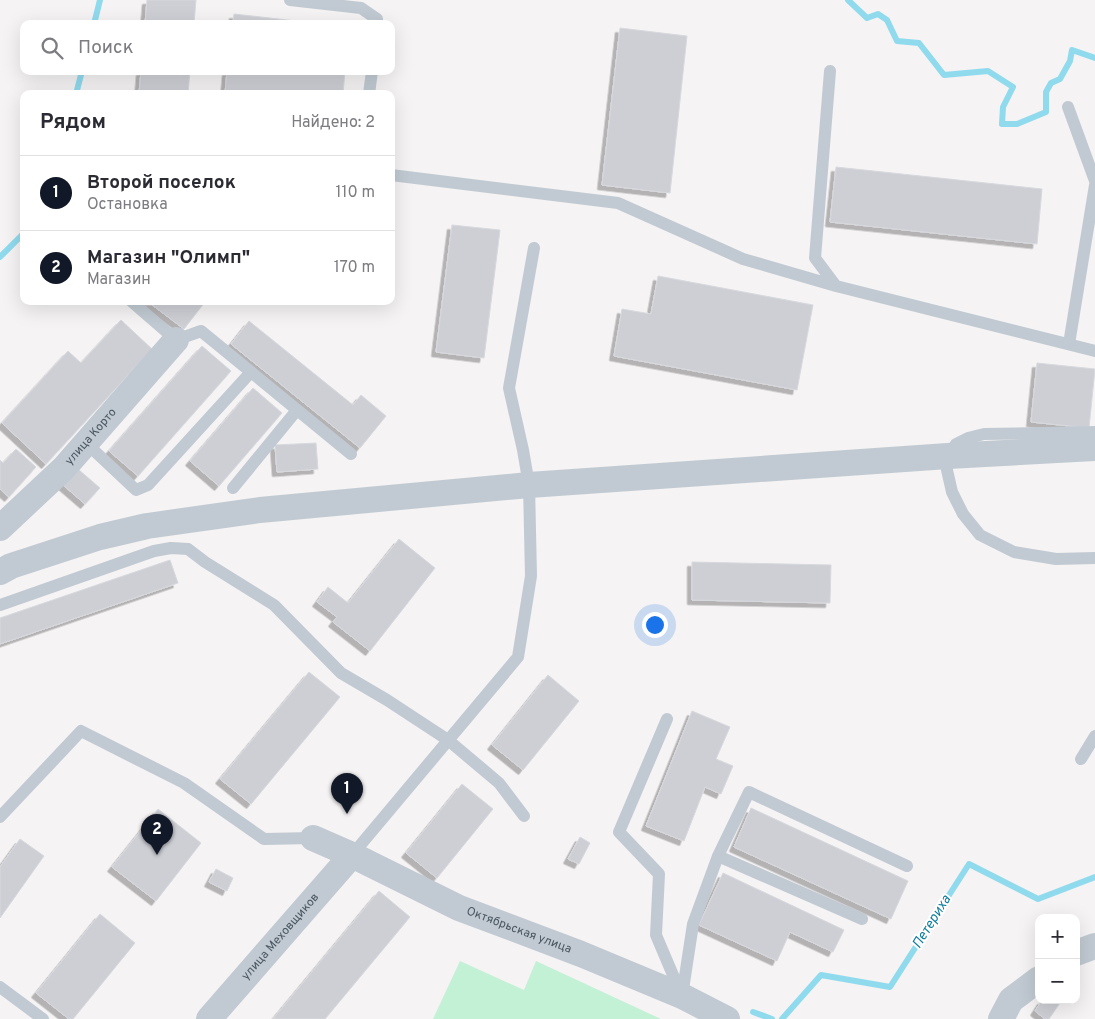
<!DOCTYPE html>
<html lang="ru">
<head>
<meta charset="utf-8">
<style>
  body { margin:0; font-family:Overpass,sans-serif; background:#f2f2f3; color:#2b2b33 }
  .controls { position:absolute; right:15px; bottom:15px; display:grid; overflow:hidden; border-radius:10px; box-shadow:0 5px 20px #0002 }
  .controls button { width:45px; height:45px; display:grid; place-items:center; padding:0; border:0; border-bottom:1px solid #e1e1e2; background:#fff; color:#2b2b33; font:25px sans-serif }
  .you { position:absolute; left:654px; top:624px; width:18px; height:18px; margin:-12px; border:4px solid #fff; border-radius:50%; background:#1a73e8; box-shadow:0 0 0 8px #1a73e833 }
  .badge { display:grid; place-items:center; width:32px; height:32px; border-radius:50%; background:#111827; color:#fff; font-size:16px; font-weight:700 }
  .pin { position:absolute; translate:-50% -41px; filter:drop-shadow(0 1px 2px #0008) }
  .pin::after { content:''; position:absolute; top:26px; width:18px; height:15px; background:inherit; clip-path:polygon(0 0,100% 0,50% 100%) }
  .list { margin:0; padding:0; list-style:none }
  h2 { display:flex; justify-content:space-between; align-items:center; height:65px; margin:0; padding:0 20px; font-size:21px }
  h2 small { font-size:16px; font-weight:400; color:#7c7c81 }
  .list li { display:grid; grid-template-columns:32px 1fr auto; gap:15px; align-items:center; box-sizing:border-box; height:75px; padding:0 20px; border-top:1px solid #e1e1e2 }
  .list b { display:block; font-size:19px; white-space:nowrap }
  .list p { margin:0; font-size:16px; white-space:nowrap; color:#7c7c81 }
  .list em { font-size:16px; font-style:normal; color:#7c7c81 }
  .icon { flex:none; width:28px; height:28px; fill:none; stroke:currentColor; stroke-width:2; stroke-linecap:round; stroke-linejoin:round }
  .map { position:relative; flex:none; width:1095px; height:1019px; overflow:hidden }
  .search { position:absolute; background:#fff; box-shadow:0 5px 20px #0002; left:20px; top:20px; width:375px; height:55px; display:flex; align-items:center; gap:12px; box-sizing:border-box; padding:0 18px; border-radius:10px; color:#7c7c81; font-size:19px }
  .panel { position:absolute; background:#fff; box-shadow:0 5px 20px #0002; left:20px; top:90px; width:375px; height:215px; border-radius:10px }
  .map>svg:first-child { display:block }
  .green { fill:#c3f1d5 }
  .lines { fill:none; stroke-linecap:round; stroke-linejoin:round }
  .stream { stroke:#90daee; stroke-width:6 }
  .building { fill:#cdcfd5; stroke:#d7d9de; filter:url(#shadow) }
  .lane { stroke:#c1cad2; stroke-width:12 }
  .street { stroke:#c1cad2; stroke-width:26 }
  .labels { text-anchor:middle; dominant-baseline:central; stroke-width:4; stroke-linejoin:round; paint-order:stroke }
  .street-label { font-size:12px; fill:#4a5661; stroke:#fff }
  .water-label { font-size:14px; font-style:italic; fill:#0c7c9b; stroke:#fff }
</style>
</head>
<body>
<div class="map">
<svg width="1095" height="1019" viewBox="0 0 1095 1019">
  <defs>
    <filter id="shadow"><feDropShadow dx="-4.5" dy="4.5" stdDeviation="0" flood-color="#0004"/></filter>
  </defs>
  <rect width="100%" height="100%" fill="#f5f3f3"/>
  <path class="green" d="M460 961 524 990 536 961 661 1019H433Z"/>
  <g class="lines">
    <path class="stream" d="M848 0 867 18 878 14 887 20 897 41 919 43 944 75 988 71 1013 87 1003 107 1002 124H1017L1046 112V92L1051 83 1060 79 1070 61 1072 50 1095 58
      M94 24 100 0
      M76 94 82 71
      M0 257 24 233
      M753 1012 772 1019
      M782 1019 821 975 890 987 969 864 1038 899 1095 877"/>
  </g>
  <path class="building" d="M147 0H196L194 24H145Z
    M234 14 323 24H233Z
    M620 28 687 36 670 193 602 185Z
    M141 71H190L188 94H139Z
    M227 71H345L343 94H225Z
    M836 167 1042 189 1037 244 830 222Z
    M452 225 500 230 484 358 436 352Z
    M658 276 813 305 797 390 614 356 622 309 651 314Z
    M147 301H204L205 302 184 329Z
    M121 320 152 349 46 464 2 423 68 351 81 363Z
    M249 321 353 405 361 395 386 416 360 448 231 344Z
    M202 346 231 371 138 476 109 451Z
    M1037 363 1095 369 1089 428 1031 422Z
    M253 388 282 413 219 486 190 461Z
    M316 443 318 469 277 472 275 445Z
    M16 449 36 467 9 497 0 489V460L3 463Z
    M78 469 100 488 85 504 63 485Z
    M399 539 435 568 370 651 333 622 337 617 317 602 328 587 348 603Z
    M170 560 178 583 0 644V618Z
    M692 562 831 565 830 603 692 600Z
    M309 672 340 697 251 804 220 779Z
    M548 675 579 701 523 770 492 745Z
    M692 711 730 727 716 759 733 766 721 794 705 787 684 841 646 826Z
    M462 784 493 809 437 878 406 853Z
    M751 808 908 881 891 919 734 847Z
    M158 809 201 843 156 901 112 867Z
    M580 837 590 843 579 864 568 859Z
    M20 839 44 856 0 918V867Z
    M216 869 233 878 227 891 209 882Z
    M723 873 844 930 833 952 790 932 777 961 699 925Z
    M379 891 410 917 325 1019H273Z
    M100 914 135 943 73 1019H69L36 993Z
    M1042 1000H1062L1049 1019H1045L1035 1011Z"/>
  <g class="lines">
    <path class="lane" d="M290 0 361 8 377 19 376 24
      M830 71 815 258 836 286 1095 351
      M369 94 372 71
      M1068 107 1095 181
      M391 175 618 203 743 259 836 286
      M131 301 176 340 201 331 351 454
      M1069 344 1095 185
      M1095 432 984 434 968 438 956 444 948 456 947 470 952 492 963 514 980 535 1014 552 1056 559 1095 558
      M86 443 136 490 148 485 251 372
      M233 488 297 410
      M0 605 154 551 171 548 188 549 205 562 274 605 341 673 387 700 448 740 499 783 524 816
      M667 719 619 832 659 874 656 935 681 994
      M1081 759 1095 736
      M0 817 81 731 184 783 264 839 313 838
      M352 855 518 657 531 576 529 485 523 450 509 388 534 248
      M718 856 862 919
      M0 987 43 1019
      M682 996 693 924 718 856 749 792 907 866"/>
    <g class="street">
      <path id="s1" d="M0 528 64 468 176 340"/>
      <path d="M0 572 11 566 100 537 147 526 260 510 529 485 948 456 1095 448"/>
      <path id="s2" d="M313 838 352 855 459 908 581 954 682 996 727 1019"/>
      <path d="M1076 953 1095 946"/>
      <path id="s3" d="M209 1019 352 855"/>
      <path d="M1001 1019 1011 1000 1039 979"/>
    </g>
  </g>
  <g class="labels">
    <g class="street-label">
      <text stroke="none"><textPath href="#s1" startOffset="129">улица Корто</textPath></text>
      <text stroke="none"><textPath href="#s2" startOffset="226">Октябрьская улица</textPath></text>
      <text stroke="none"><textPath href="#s3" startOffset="109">улица Меховщиков</textPath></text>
    </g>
    <g class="water-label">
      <text transform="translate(932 922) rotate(-58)">Петериха</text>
    </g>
  </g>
</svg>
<div class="controls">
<button>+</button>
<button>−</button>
</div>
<div class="you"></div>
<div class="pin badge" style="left:347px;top:814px">1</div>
<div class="pin badge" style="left:157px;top:855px">2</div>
<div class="search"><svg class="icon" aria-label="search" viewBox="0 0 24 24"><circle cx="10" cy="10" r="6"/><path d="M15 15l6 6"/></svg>Поиск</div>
<section class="panel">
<h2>Рядом<small>Найдено: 2</small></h2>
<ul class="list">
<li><span class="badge">1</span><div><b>Второй поселок</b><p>Остановка</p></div><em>110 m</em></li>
<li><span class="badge">2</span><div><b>Магазин &quot;Олимп&quot;</b><p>Магазин</p></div><em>170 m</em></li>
</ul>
</section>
</div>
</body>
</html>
